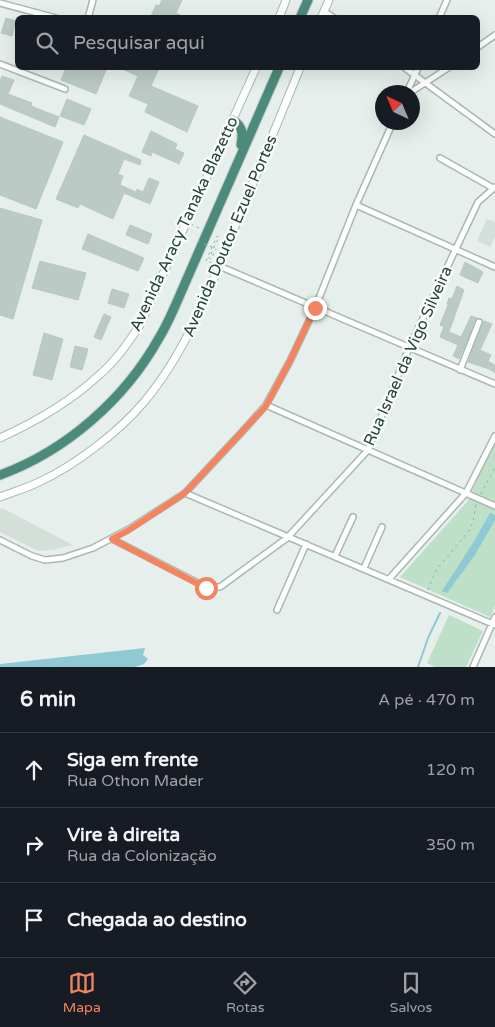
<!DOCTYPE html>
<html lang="pt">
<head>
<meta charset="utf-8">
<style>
  body { margin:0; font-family:"Varela Round",sans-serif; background:#20242c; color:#f1f3f6 }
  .compass { position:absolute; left:375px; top:85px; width:45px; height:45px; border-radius:50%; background:#171b24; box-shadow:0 5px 20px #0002; rotate:316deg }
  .stop { position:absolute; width:15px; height:15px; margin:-11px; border:4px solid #f4845f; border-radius:50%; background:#fff }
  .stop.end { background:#f4845f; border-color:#fff; box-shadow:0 1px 5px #0008 }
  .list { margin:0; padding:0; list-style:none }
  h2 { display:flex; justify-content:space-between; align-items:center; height:65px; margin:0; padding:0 20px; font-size:21px }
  h2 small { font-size:16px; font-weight:400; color:#9ea1a6 }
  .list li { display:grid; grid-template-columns:32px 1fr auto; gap:15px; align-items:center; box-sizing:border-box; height:75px; padding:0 20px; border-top:1px solid #363941 }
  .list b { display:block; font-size:19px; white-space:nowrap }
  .list p { margin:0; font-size:16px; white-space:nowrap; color:#9ea1a6 }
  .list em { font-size:16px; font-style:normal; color:#9ea1a6 }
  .icon { flex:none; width:28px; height:28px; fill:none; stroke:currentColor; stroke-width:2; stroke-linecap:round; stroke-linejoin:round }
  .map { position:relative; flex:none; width:495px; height:667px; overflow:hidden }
  .search { position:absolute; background:#171b24; box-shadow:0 5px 20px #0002; left:15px; right:15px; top:15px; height:55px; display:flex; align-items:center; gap:12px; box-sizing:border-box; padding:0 18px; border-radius:8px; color:#9ea1a6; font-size:19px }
  .sheet { height:290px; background:#171b24 }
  nav { display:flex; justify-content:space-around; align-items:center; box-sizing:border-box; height:70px; border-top:1px solid #363941; background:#171b24; font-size:14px; color:#9ea1a6 }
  nav a { display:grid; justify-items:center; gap:2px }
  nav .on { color:#f4845f }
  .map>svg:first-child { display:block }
  .built { fill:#d4dfda }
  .green { fill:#bfe0c8 }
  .water { fill:#8ec9d4 }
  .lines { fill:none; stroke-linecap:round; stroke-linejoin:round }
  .stream { stroke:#8ec9d4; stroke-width:2 }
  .building { fill:#bbcac4; stroke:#b8c9c2 }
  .minor-casing { stroke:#a8b8b2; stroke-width:8 }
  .secondary-casing { stroke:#a4bbb3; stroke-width:9 }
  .trunk-casing { stroke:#c2cac8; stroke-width:11 }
  .path { stroke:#86b3a5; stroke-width:1; stroke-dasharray:2.5 4; stroke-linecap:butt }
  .minor { stroke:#fff; stroke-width:5 }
  .secondary { stroke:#fff; stroke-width:7 }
  .trunk { stroke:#4c8a7c; stroke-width:9 }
  .path-bridge { stroke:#86b3a5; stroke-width:1; stroke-dasharray:2.5 4; stroke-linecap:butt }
  .route { stroke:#f4845f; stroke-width:6 }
  .labels { text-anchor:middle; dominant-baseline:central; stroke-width:5; stroke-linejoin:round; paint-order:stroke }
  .street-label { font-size:16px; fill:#24423a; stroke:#f7fbf9 }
</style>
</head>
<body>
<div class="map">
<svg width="495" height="667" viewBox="0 0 495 667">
  <rect width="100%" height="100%" fill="#e6efeb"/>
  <path class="built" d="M487 219 495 222V237L490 247 477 241Z
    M2 508 73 545 53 550 38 551 0 532V509Z"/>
  <path class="green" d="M495 441V606L490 617 400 577 467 502Z
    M449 615 483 631 466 667H435L427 663Z"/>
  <path class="water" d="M490 513 495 515V520L475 555 447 593 442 591 473 543Z
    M145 648 143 655 148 659 144 664 135 667H0V664Z"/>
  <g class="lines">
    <path class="stream" d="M418 667 428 638 440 613"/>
  </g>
  <path class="building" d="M162 0H182L176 13 186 18H150L156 5 159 6Z
    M6 18 16 21 12 36 1 33Z
    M66 68H107L96 94 61 80Z
    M120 68H159L151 86 198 106 187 132 145 112 148 104 129 96 138 76Z
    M2 76 14 80 8 94 32 103 31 106 59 117 55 127 0 104V81Z
    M67 99 91 109 84 125 60 116Z
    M0 117 63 142 36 209 0 195Z
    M151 131 177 144 175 149 184 153 179 164 152 152 151 156 142 152Z
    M84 135 141 160 140 165 124 159 118 174 123 176 120 185 136 192 137 189 143 192 149 178 159 182 150 204 124 193 113 219 80 204 78 208 56 199Z
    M0 208 42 220 13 319 0 315Z
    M130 225 152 234 148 244 126 235Z
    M88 234 144 258 138 271 82 249Z
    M40 261 86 273 78 300 32 288Z
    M465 262 483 272 478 283 460 275Z
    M457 286 464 290 449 332 461 337 471 316 477 318 459 359 453 356 458 345 440 337 444 327 440 325 448 305 447 304 449 298 452 299Z
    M112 289 129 294 124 308 108 303Z
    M104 314 111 317 101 340 94 337Z
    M484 321 492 324 480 350 491 355 488 361 495 365V373L489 369 468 362Z
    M44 333 63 339 52 380 33 375Z
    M75 346 88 349 82 370 70 367Z"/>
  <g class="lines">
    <g class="minor-casing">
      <path id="minor" d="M0 3 56 18
        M324 11 334 18
        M88 18 93 0
        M439 18 447 0
        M478 47 495 35
        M0 64 65 89
        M405 68 495 134
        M407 92 418 68
        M411 92 448 68
        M440 158 493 188
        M356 205 495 267
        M219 266 495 384
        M460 370 479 322
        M266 405 495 506
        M185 493 495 625
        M112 539 206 587H220L287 538 368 450 409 348 478 202 495 187
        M0 540 32 556 45 560 63 558 93 548 129 529 185 493 241 433 266 405 290 361 315 308 356 205 393 122
        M335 556 353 517
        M364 568 382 527
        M389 579 466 493 495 436
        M277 610 306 544
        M473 667 495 617"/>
    </g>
    <g class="secondary-casing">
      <path id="secondary" d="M279 18 286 0
        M321 18 329 0
        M0 438C35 422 70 402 98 376 115 362 128 343 140 325L256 68
        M0 497C13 492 27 488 39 482 74 466 119 432 144 402 186 352 210 289 234 229 256 175 278 121 300 68"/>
    </g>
    <g class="trunk-casing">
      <path id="trunk" d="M300 18 308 0
        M233 120C243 127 243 133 241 145
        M0 475C66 451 125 399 159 338 166 327 171 315 176 304L279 68"/>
    </g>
    <path class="path" d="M191 224 201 229
      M212 263 206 261 217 236 219 237 209 258 211 259 216 249
      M481 494 495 467
      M428 590 436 570 469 531 473 522 476 504"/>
    <use href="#minor" class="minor"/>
    <use href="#secondary" class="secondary"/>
    <use href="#trunk" class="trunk"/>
    <path class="path-bridge" d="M198 241 216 249"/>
  </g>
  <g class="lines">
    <path class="route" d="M206 588 112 539 129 530 185 493 266 406 290 361 315 308"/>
  </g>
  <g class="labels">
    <g class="street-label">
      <text transform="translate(184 224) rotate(-65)">Avenida Aracy Tanaka Blazetto</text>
      <text transform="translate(230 236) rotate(-67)">Avenida Doutor Ezuel Portes</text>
      <text transform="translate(408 356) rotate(-66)">Rua Israel da Vigo Silveira</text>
    </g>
  </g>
</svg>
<svg class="compass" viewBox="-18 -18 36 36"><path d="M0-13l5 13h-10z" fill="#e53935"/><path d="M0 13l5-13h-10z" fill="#9ea1a6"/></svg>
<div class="stop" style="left:206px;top:588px"></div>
<div class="stop end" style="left:315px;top:308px"></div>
<div class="search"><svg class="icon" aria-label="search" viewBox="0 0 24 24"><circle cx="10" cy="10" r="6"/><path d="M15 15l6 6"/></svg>Pesquisar aqui</div>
</div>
<section class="sheet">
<h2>6 min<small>A pé · 470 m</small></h2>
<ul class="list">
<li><svg class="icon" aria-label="ahead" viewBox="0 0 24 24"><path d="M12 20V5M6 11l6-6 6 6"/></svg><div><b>Siga em frente</b><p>Rua Othon Mader</p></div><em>120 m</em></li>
<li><svg class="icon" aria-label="right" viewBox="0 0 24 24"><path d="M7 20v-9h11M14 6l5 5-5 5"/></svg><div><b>Vire à direita</b><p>Rua da Colonização</p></div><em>350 m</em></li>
<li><svg class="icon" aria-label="arrive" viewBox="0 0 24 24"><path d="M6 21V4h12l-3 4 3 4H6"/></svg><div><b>Chegada ao destino</b></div></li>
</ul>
</section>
<nav>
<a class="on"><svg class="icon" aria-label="map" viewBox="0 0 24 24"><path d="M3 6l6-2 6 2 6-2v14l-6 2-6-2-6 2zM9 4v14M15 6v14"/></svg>Mapa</a>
<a><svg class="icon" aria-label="directions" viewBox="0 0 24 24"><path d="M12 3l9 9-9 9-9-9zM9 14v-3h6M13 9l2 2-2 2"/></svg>Rotas</a>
<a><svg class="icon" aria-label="saved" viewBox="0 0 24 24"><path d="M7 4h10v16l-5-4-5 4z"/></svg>Salvos</a>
</nav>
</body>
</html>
